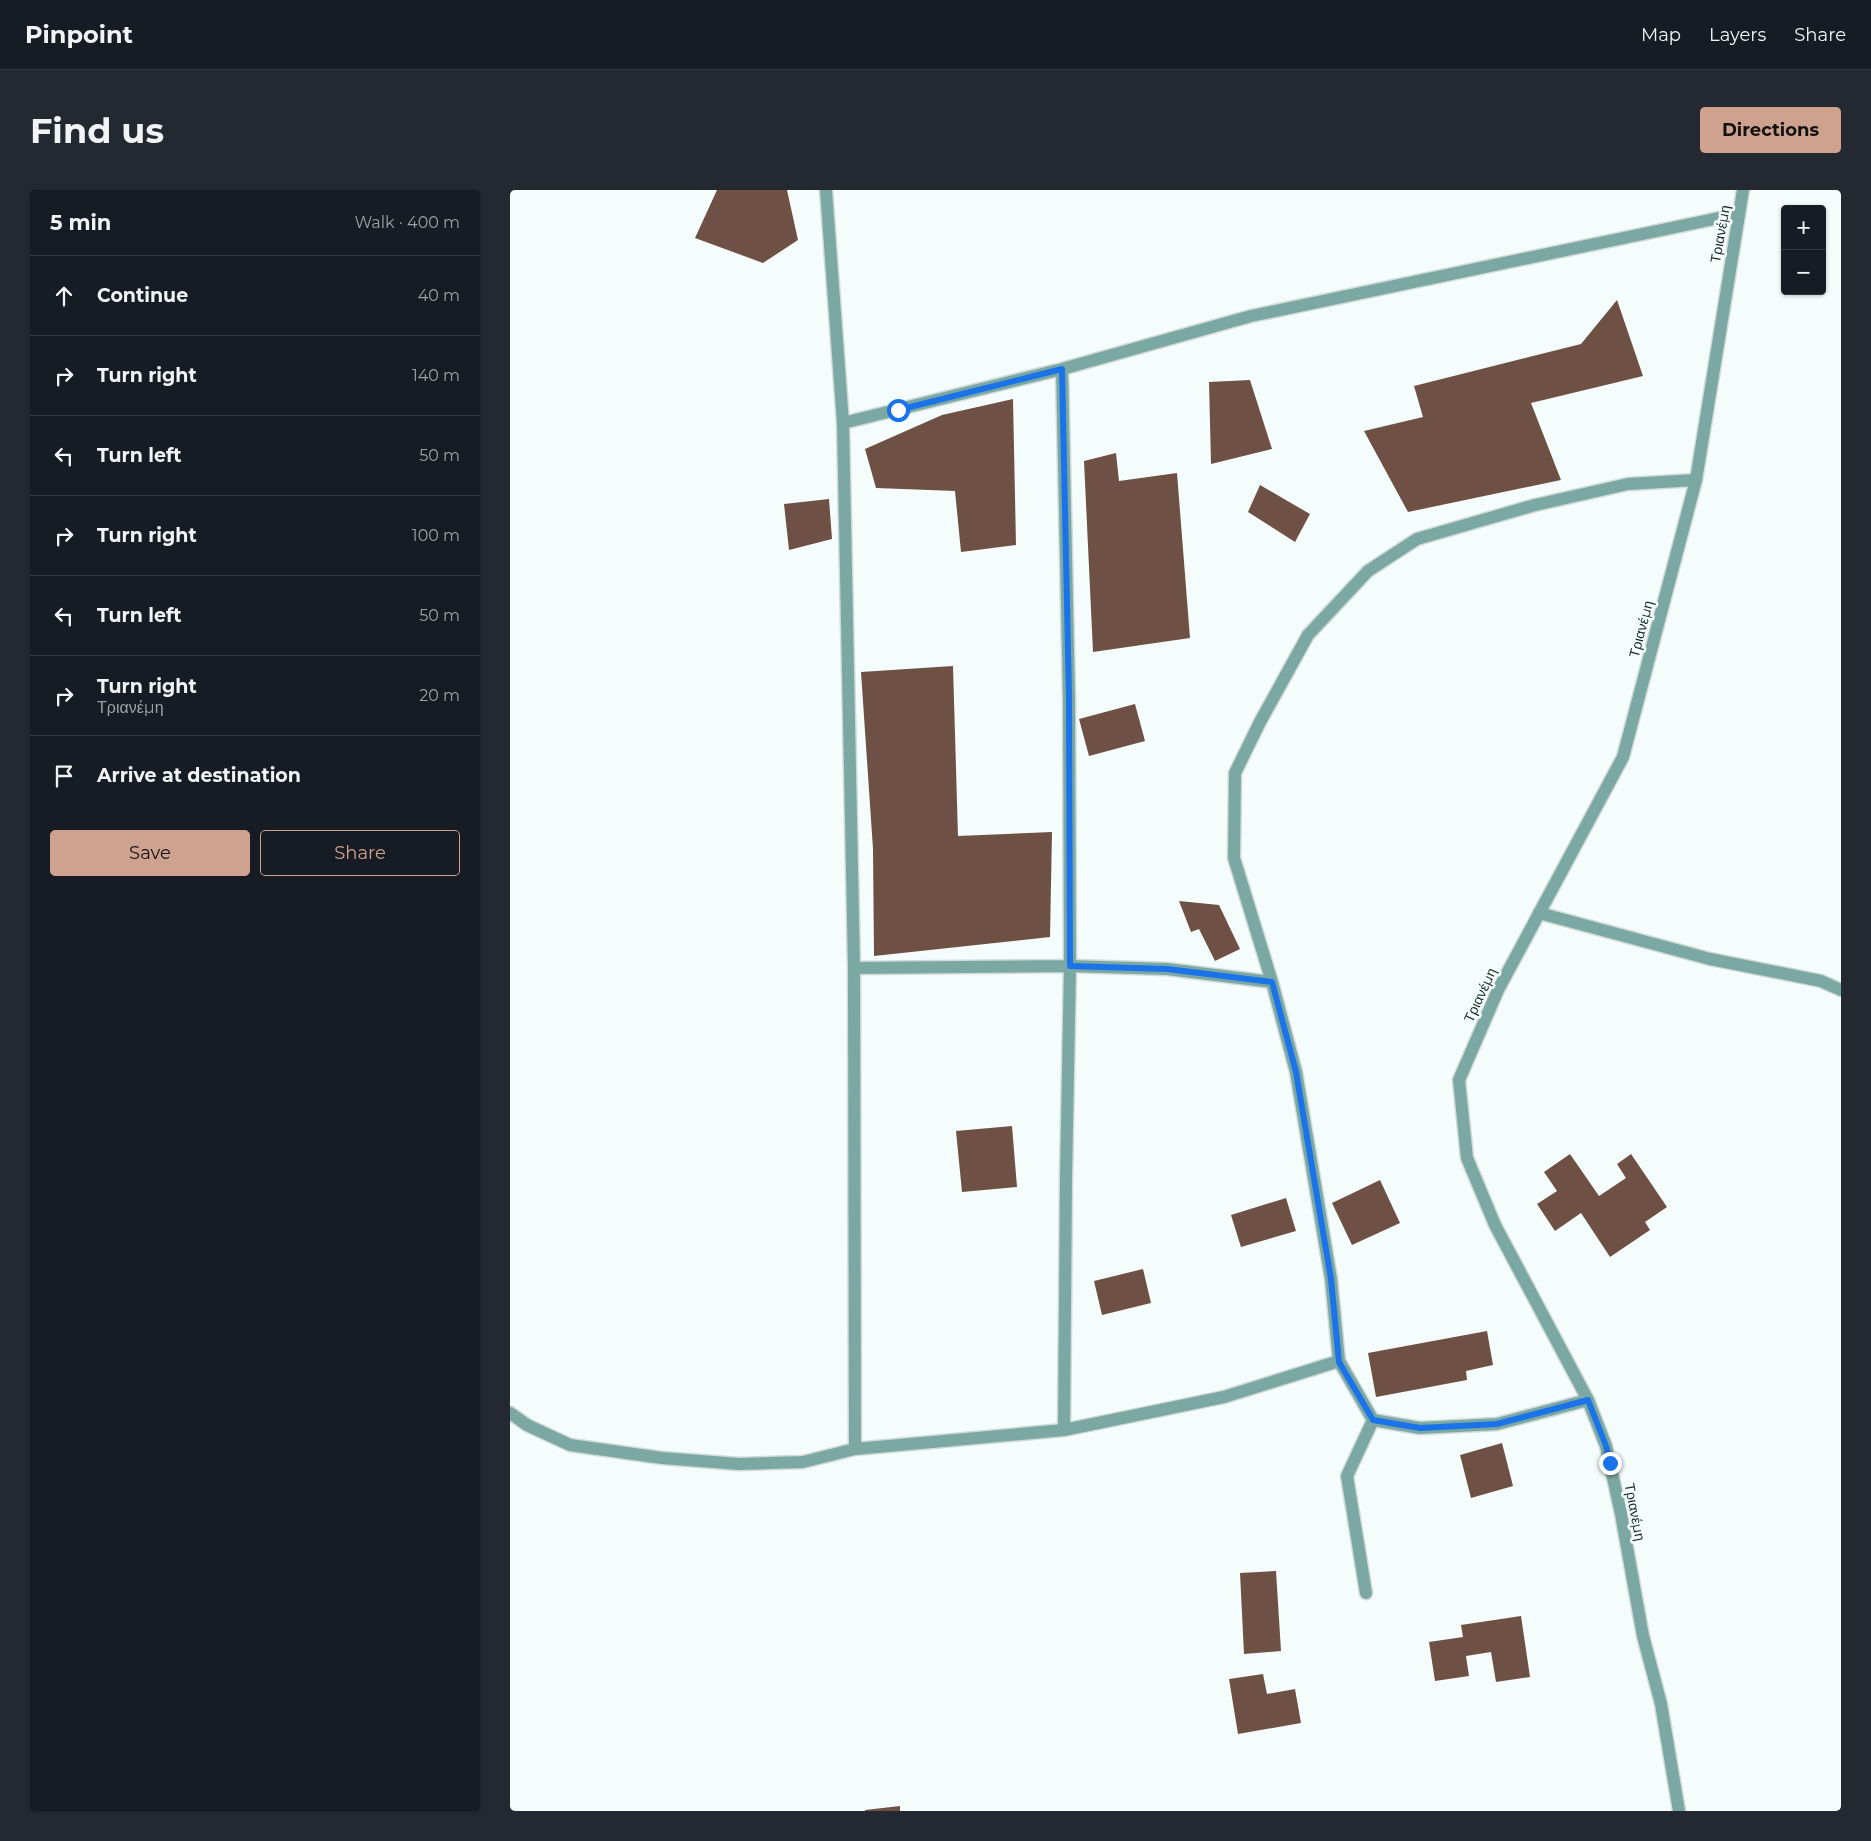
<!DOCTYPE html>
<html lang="en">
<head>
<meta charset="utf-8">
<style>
  body { margin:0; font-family:Montserrat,sans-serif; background:#242831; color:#f1f3f6 }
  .controls { position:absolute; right:15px; top:15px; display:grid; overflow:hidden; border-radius:5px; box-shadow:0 1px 4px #0004 }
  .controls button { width:45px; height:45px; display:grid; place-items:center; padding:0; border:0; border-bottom:1px solid #363941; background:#171b24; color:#f1f3f6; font:25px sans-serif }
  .stop { position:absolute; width:15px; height:15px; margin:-11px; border:4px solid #1a73e8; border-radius:50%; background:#fff }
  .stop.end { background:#1a73e8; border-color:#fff; box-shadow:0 1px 5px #0008 }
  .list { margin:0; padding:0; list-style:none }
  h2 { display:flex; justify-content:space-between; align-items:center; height:65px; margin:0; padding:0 20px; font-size:21px }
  h2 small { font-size:16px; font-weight:400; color:#9ea1a6 }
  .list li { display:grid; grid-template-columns:32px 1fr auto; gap:15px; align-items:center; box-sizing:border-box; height:80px; padding:0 20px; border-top:1px solid #363941 }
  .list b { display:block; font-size:19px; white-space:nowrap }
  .list p { margin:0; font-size:16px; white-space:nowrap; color:#9ea1a6 }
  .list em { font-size:16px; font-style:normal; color:#9ea1a6 }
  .actions { display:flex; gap:10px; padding:15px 20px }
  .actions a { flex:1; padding:11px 0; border:1px solid #cea28f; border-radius:5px; text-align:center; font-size:18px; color:#cea28f }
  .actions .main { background:#cea28f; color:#111 }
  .icon { flex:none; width:28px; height:28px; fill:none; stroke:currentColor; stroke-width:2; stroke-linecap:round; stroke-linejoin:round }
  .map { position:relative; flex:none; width:1331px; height:1621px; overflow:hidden; border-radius:5px }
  header { display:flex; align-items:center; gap:30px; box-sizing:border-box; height:70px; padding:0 25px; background:#171b24; border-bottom:1px solid #363941 }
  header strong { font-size:24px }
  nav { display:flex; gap:28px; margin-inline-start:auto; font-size:18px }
  .intro { display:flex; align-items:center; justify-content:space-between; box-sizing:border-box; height:120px; padding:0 30px }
  h1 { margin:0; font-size:35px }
  .button { padding:12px 22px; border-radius:5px; background:#cea28f; color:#111; font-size:18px; font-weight:700 }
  main { display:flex; gap:30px; padding:0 30px }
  aside { flex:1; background:#171b24; border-radius:5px; box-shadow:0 1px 4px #0004 }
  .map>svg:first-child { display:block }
  .building { fill:#6f5045 }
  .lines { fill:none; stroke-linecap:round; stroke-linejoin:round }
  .minor-casing { stroke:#d1dbda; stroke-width:15 }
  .tertiary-casing { stroke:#d1dbda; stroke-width:15 }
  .minor { stroke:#7ca8a3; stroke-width:12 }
  .tertiary { stroke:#7ca8a3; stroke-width:12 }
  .route { stroke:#1a73e8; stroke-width:6 }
  .labels { text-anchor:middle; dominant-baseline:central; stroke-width:5; stroke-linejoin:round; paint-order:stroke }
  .street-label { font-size:14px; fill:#162726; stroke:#f5fdfc }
</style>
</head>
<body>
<header>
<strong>Pinpoint</strong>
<nav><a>Map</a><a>Layers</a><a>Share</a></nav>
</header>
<div class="intro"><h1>Find us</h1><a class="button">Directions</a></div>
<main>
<aside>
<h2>5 min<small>Walk · 400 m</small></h2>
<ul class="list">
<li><svg class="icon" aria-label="ahead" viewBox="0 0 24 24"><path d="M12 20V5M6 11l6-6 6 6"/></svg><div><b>Continue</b></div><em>40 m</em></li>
<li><svg class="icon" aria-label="right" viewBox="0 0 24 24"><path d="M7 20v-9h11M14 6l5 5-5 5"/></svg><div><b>Turn right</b></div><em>140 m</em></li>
<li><svg class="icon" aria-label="left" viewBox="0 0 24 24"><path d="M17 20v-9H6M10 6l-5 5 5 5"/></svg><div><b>Turn left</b></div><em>50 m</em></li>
<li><svg class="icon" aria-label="right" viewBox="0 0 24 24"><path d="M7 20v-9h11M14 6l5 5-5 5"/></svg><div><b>Turn right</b></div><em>100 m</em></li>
<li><svg class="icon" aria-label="left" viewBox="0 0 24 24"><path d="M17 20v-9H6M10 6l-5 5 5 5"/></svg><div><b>Turn left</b></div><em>50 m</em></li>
<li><svg class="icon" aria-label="right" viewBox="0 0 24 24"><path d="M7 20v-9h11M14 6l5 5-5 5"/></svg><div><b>Turn right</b><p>Τριανέμη</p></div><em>20 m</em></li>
<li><svg class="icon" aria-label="arrive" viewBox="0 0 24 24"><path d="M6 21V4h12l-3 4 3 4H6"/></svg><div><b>Arrive at destination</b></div></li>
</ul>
<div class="actions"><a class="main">Save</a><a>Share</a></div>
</aside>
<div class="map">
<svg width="1331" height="1621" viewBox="0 0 1331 1621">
  <rect width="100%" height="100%" fill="#f5fdfc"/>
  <path class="building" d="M207 0H277L288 50 253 73 185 48Z
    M1107 110 1133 186 1021 213 1051 290 898 322 854 241 913 227 904 196 1071 154Z
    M740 190 762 259 701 274 699 192Z
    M503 209 506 355 451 362 445 301 366 298 355 259 432 225Z
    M606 263 609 291 667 283 680 448 583 462 574 271Z
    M750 295 800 324 785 352 738 322Z
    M319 309 322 349 279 360 274 314Z
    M443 476 448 646 542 642 540 747 364 766 363 659 351 482Z
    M625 514 635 551 579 566 569 529Z
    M669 711 709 715 730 759 705 771 689 739 681 742Z
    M502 936 507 997 452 1002 446 941Z
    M1060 964 1089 1006 1116 988 1107 974 1121 964 1157 1017 1135 1032 1140 1040 1100 1067 1071 1023 1045 1041 1027 1014 1047 1001 1034 982Z
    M870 990 890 1033 842 1055 822 1013Z
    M776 1008 786 1041 731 1057 721 1025Z
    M633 1079 641 1113 592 1125 584 1091Z
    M977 1141 983 1175 956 1181 957 1190 866 1207 858 1163Z
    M992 1253 1003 1296 961 1308 950 1265Z
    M766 1381 771 1461 734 1464 730 1383Z
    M1011 1426 1020 1487 986 1492 981 1462 956 1466 959 1486 925 1491 919 1452 953 1447 951 1435Z
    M753 1484 757 1504 785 1499 791 1533 728 1544 719 1489Z
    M390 1616V1621H355V1620Z"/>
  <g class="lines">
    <g class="minor-casing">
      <path id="minor" d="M316 0 333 233 344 778 345 1259
        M552 179 559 507 560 776 556 988 554 1240
        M333 233 552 179 741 126 1228 24
        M1029 723 1200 769 1311 791 1331 800
        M344 778 560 776 657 779 762 792 786 882 821 1089 829 1171 863 1230 910 1238 987 1234 1078 1210
        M762 792 724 668 725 583 750 532 798 445 858 381 907 349 1025 315 1118 294 1186 290
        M0 1223 17 1235 60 1255 152 1268 229 1274 293 1272 345 1259 554 1240 714 1207 829 1171
        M856 1403 837 1286 863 1230"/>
    </g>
    <g class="tertiary-casing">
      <path id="tertiary" d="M1169 1621 1151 1514 1133 1446 1111 1324 1096 1256 1078 1210 985 1035 957 968 949 890 988 800 1113 567 1186 290 1233 0"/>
    </g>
    <use href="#minor" class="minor"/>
    <use href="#tertiary" class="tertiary"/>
  </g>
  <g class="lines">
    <path class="route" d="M388 220 552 179 559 507 560 776 657 779 762 792 786 882 821 1089 829 1172 863 1230 910 1238 987 1234 1078 1210 1096 1256 1100 1273"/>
  </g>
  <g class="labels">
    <g class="street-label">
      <text transform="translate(1210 44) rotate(-80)">Τριανέμη</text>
      <text transform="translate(1131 439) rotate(-75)">Τριανέμη</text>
      <text transform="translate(970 805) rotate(-65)">Τριανέμη</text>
      <text transform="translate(1125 1322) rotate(79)">Τριανέμη</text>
    </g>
  </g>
</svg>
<div class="controls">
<button>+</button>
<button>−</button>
</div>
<div class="stop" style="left:388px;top:220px"></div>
<div class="stop end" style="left:1100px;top:1273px"></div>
</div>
</main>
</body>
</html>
